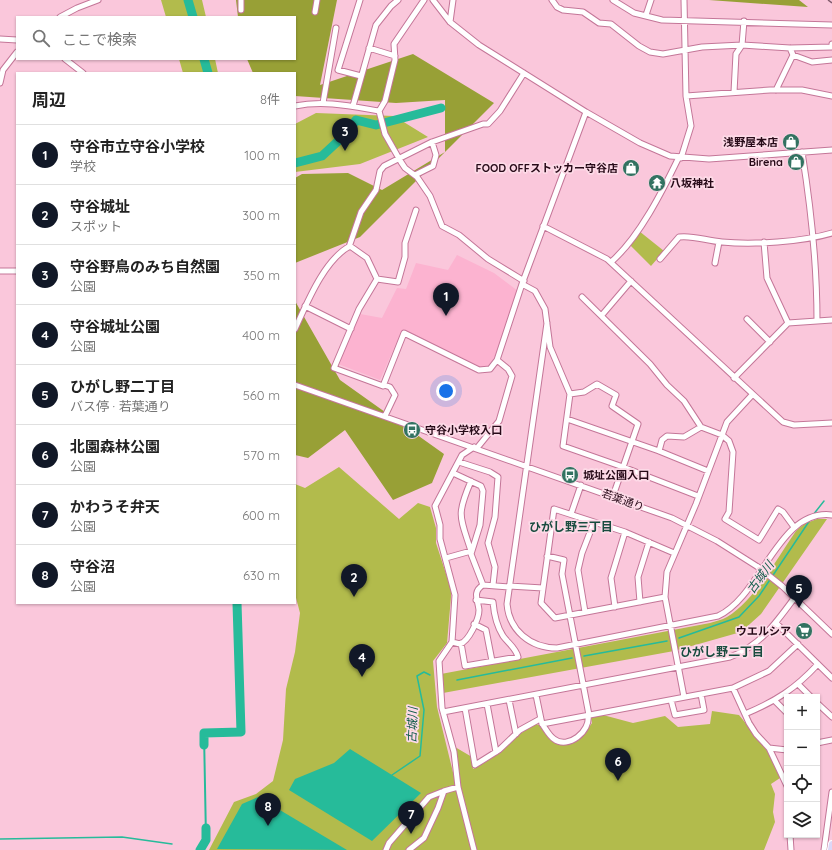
<!DOCTYPE html>
<html lang="ja">
<head>
<meta charset="utf-8">
<style>
  body { margin:0; font-family:Quicksand,"Noto Sans JP",sans-serif; background:#f6f6f6; color:#222 }
  .controls { position:absolute; right:12px; bottom:12px; display:grid; overflow:hidden; border-radius:0px; box-shadow:0 1px 3px #0004 }
  .controls button { width:36px; height:36px; display:grid; place-items:center; padding:0; border:0; border-bottom:1px solid #e0e0e0; background:#fff; color:#222; font:20px sans-serif }
  .you { position:absolute; left:446px; top:391px; width:14px; height:14px; margin:-10px; border:3px solid #fff; border-radius:50%; background:#1a73e8; box-shadow:0 0 0 6px #1a73e833 }
  .badge { display:grid; place-items:center; width:26px; height:26px; border-radius:50%; background:#111827; color:#fff; font-size:13px; font-weight:700 }
  .pin { position:absolute; translate:-50% -33px; filter:drop-shadow(0 1px 2px #0008) }
  .pin::after { content:''; position:absolute; top:21px; width:14px; height:12px; background:inherit; clip-path:polygon(0 0,100% 0,50% 100%) }
  .list { margin:0; padding:0; list-style:none }
  h2 { display:flex; justify-content:space-between; align-items:center; height:52px; margin:0; padding:0 16px; font-size:17px }
  h2 small { font-size:13px; font-weight:400; color:#767676 }
  .list li { display:grid; grid-template-columns:26px 1fr auto; gap:12px; align-items:center; box-sizing:border-box; height:60px; padding:0 16px; border-top:1px solid #e0e0e0 }
  .list b { display:block; font-size:15px; white-space:nowrap }
  .list p { margin:0; font-size:13px; white-space:nowrap; color:#767676 }
  .list em { font-size:13px; font-style:normal; color:#767676 }
  .icon { flex:none; width:22px; height:22px; fill:none; stroke:currentColor; stroke-width:2; stroke-linecap:round; stroke-linejoin:round }
  .map { position:relative; flex:none; width:832px; height:850px; overflow:hidden }
  .search { position:absolute; background:#fff; box-shadow:0 1px 3px #0004; left:16px; top:16px; width:280px; height:44px; display:flex; align-items:center; gap:10px; box-sizing:border-box; padding:0 14px; border-radius:0px; color:#767676; font-size:15px }
  .panel { position:absolute; background:#fff; box-shadow:0 1px 3px #0004; left:16px; top:72px; width:280px; height:532px; border-radius:0px }
  .map>svg:first-child { display:block }
  .built { fill:#fcb3d0 }
  .green { fill:#b2bb4c }
  .forest { fill:#98a036 }
  .water { fill:#26bb9a }
  .lines { fill:none; stroke-linecap:round; stroke-linejoin:round }
  .stream { stroke:#26bb9a; stroke-width:1.5 }
  .river { stroke:#26bb9a; stroke-width:9 }
  .minor-casing { stroke:#c47698; stroke-width:7 }
  .major-casing { stroke:#fff; stroke-width:8 }
  .minor { stroke:#fff; stroke-width:5 }
  .major { stroke:#ddd7f7; stroke-width:6 }
  .rail { stroke:#805a6b; stroke-width:1.5; stroke-dasharray:5 5; stroke-linecap:butt }
  .minor-bridge-casing { stroke:#c47698; stroke-width:7; stroke-linecap:butt }
  .minor-bridge { stroke:#fff; stroke-width:5 }
  .labels { text-anchor:middle; dominant-baseline:central; stroke-width:3.5; stroke-linejoin:round; paint-order:stroke }
  .poi-label { font-size:11px; font-weight:bold; fill:#270a18; stroke:#fddae7; text-anchor:end }
  .street-label { font-size:11px; fill:#270a18; stroke:#fddae7 }
  .neighbourhood-label { font-size:12px; font-weight:bold; fill:#184c3f; stroke:#fddae7 }
  .water-label { font-size:12px; font-style:italic; fill:#115d4b; stroke:#fddae7 }
</style>
</head>
<body>
<div class="map">
<svg width="832" height="850" viewBox="0 0 832 850">
  <rect width="100%" height="100%" fill="#fac7db"/>
  <path class="built" d="M457 255 494 273 518 291 495 356 487 368H480L402 330 380 380 338 364 360 314 382 318 397 288 406 289 416 263 448 270Z"/>
  <path class="green" d="M161 0H202L206 17H166Z
    M179 59H215L218 73H183Z
    M316 113 394 116 428 137 360 164 295 172V124Z
    M639 231 664 251 651 266 629 244Z
    M339 467 399 519 418 503 430 507 436 528V543L451 589V597L447 643 433 661 437 707 472 850H209L234 802 256 794 273 781 283 740 286 689 295 652 300 613 295 594V484L305 488Z
    M817 519H827L761 614 741 632 674 651 443 693 441 674 710 623C715 621 722 620 727 617 755 600 777 558 796 531L804 524Z
    M712 711 739 715 768 751 780 778 771 784 775 794 773 812 775 822 764 850H477C464 818 460 781 455 747L472 757 473 769 501 752 521 733 536 724 539 725C543 730 548 739 553 742 570 751 584 735 592 723L591 718 603 715 633 723 665 716 678 727 710 724Z"/>
  <path class="forest" d="M236 0H337L320 85 413 54 494 103 360 237 295 263V178L302 174 348 173 382 190 445 152V100L396 103 295 96V73H253L247 59H295V17H238Z
    M709 0H799L808 7Z
    M295 301 340 380 444 454 432 483 393 500 345 430 308 458 295 455Z"/>
  <path class="water" d="M203 732 205 734 207 838 199 850 205 839Z
    M350 749 421 793 372 841 289 790 295 779 334 763Z
    M258 797 347 850 217 849 242 804Z"/>
  <g class="lines">
    <path class="stream" d="M813 515 824 501
      M679 638 739 617 759 596 810 520
      M584 656 667 641
      M457 680 572 658
      M392 775 420 756 424 710 417 676 424 672 430 675
      M0 839 122 837 172 844"/>
    <path class="river" d="M188 0 193 17
      M204 59 208 73
      M295 163 322 156 349 131 356 120 376 125 441 108
      M204 745V733L241 732 237 603
      M200 850 206 840V828"/>
    <g class="minor-casing">
      <path id="minor" d="M241 0V10
        M360 0 338 70 361 76
        M433 0 450 22 479 45 586 112 640 143 670 156 709 159 832 150
        M552 0 557 7 563 10 583 12 599 23 611 24 639 46 650 52 663 54 702 47 742 45 790 48 832 47V44
        M613 0 634 13 662 20 832 25
        M315 12 317 0
        M646 15 651 0
        M60 17 77 8 98 0
        M450 22 453 0
        M0 39 17 40
        M369 48 395 56
        M793 55 812 62 832 60
        M65 59 83 73
        M0 83 3 70 17 52
        M776 90 793 55 790 48
        M734 92 736 54 742 45 744 21
        M686 96 770 90H802L832 96
        M323 103 336 28
        M295 106C324 100 350 106 379 111L385 134 401 162 405 168 417 177 430 196 442 226 459 235 488 259 524 281
        M353 106 376 25 391 6 398 0
        M379 111 385 101 395 60 394 44 424 0
        M802 152C811 208 817 264 817 321
        M681 158 691 126 686 96 684 0
        M415 175 433 166 436 155 432 142
        M543 226 607 259 783 422 794 425 832 423
        M764 242 767 278 788 323
        M349 247 361 212 376 190 380 171 384 166 432 142 483 124H488L500 111 524 73
        M660 259 679 237C693 235 707 241 722 242 753 245 802 242 832 233
        M611 262C639 238 663 190 679 157
        M715 263 719 242
        M0 271H17
        M377 279 398 282 405 257V243L416 210
        M522 284 535 291 545 309 550 347 570 394 563 446 623 467 698 496
        M582 297 650 364 667 385 684 401 701 427 722 435 729 441 733 452 729 512 725 519 759 540 778 509 783 512 794 527
        M305 306 351 329
        M602 315 631 281
        M747 319 770 342
        M547 323 507 604C509 630 530 648 557 648L718 616C762 596 778 508 832 515
        M295 329C307 303 324 260 350 246L367 258 377 279 359 309 334 368 383 386 404 333 479 370 490 369 497 360
        M734 378 788 323 832 320
        M295 385 672 518 717 541 758 567
        M384 385 390 387 395 395 385 416
        M570 394 584 392 597 384 616 395 612 406 638 424 613 496
        M567 419 659 451 708 471
        M474 447 462 455 435 506 440 525V539L455 595 452 642 439 661 442 708 454 752 458 787 474 850
        M477 448 499 421 512 376 508 369 497 360 522 284 586 112
        M659 451 662 440 667 436 684 437 701 427
        M459 462 490 472 498 477 495 517 488 543 495 567 493 585
        M571 514 581 485
        M471 551C460 516 456 516 471 481
        M547 556 564 560 562 574 589 715
        M446 558 471 551
        M483 585 509 587
        M509 586 543 588
        M782 586 832 634
        M665 597 555 618 541 603 554 509 625 532 674 553
        M640 602 638 577 649 542
        M615 607 611 578 625 532
        M585 612 578 570 582 553 594 522
        M776 623 832 678
        M474 624 486 630 492 661
        M452 642 460 644C469 641 479 619 479 610 478 600 472 592 483 585L471 554 480 525 483 491 481 486 453 473
        M461 643 465 666 518 657C516 648 508 643 503 636 496 625 494 614 493 602L476 600
        M798 684 811 697
        M733 688 749 723 756 734 769 748 787 750
        M536 695 542 724 733 688 769 671 798 644
        M684 697 665 597 667 572 696 504 727 422 752 395
        M509 700 516 734
        M671 700 675 715 704 710 701 694
        M775 701 787 713
        M817 703 832 717
        M487 704 496 752
        M465 708 475 765 499 750 520 730 540 719
        M443 712 730 657C760 646 776 623 795 597
        M745 714C776 701 795 689 818 664
        M542 724C546 729 549 736 554 739 568 750 591 731 588 715
        M817 743 832 740
        M769 748 787 786
        M790 835 791 850
        M386 850 389 843 429 797 444 791
        M409 850 424 838 438 808 444 791 458 787
        M824 850 832 792"/>
    </g>
    <g class="major-casing">
      <path id="major" d="M831 850 832 844"/>
    </g>
    <use href="#minor" class="minor"/>
    <use href="#major" class="major"/>
    <path class="rail" d="M828 0 832 3"/>
    <g class="minor-bridge-casing">
      <path id="minor-bridge" d="M758 567 782 586"/>
    </g>
    <use href="#minor-bridge" class="minor-bridge"/>
  </g>
  <defs>
    <g id="shop-disc" transform="scale(0.9)"><circle r="9.5" fill="#327261" stroke="#fddae7"/><path d="M-5-2.5h2.3a2.7 3.5 0 0 1 5.4 0H5L5.5 6h-11ZM-1.5-2.5h3a1.5 2.3 0 0 0-3 0Z" fill="#fff"/></g>
    <g id="temple-disc" transform="scale(0.9)"><circle r="9.5" fill="#327261" stroke="#fddae7"/><path d="M0-6L5-2H3V0L6.5 2.5H4V6H1.5V3h-3V6H-4V2.5H-6.5L-3 0V-2H-5Z" fill="#fff"/></g>
    <g id="bus-disc" transform="scale(0.9)"><circle r="9.5" fill="#327261" stroke="#fddae7"/><path d="M-5-6H5V4H4V6H2V4H-2V6H-4V4H-5ZM-3.5-4V0h7V-4ZM-3.5 1.2v1.5H-2V1.2ZM2 1.2v1.5H3.5V1.2Z" fill="#fff"/></g>
    <g id="supermarket-disc" transform="scale(0.9)"><circle r="9.5" fill="#327261" stroke="#fddae7"/><path d="M-6-5.5h2.5l.6 2H6L4.5 2H-2.5L-4.4-4H-6ZM-1.5 3.2a1.3 1.3 0 1 0 .1 0ZM3 3.2a1.3 1.3 0 1 0 .1 0Z" fill="#fff"/></g>
  </defs>
  <g fill-rule="evenodd">
    <use href="#shop-disc" x="791" y="142"/>
    <use href="#shop-disc" x="796" y="162"/>
    <use href="#shop-disc" x="631" y="168"/>
    <use href="#temple-disc" x="657" y="183"/>
    <use href="#bus-disc" x="412" y="430"/>
    <use href="#bus-disc" x="570" y="475"/>
    <use href="#supermarket-disc" x="804" y="631"/>
  </g>
  <g class="labels">
    <g class="poi-label">
      <text x="778" y="142">浅野屋本店</text>
      <text x="783" y="162">Birena</text>
      <text x="618" y="168">FOOD OFFストッカー守谷店</text>
      <text x="670" y="183" text-anchor="start">八坂神社</text>
      <text x="425" y="430" text-anchor="start">守谷小学校入口</text>
      <text x="583" y="475" text-anchor="start">城址公園入口</text>
      <text x="791" y="631">ウエルシア</text>
    </g>
    <g class="street-label">
      <text transform="translate(623 500) rotate(20)">若葉通り</text>
    </g>
    <g class="neighbourhood-label">
      <text x="571" y="526">ひがし野三丁目</text>
      <text x="722" y="651">ひがし野二丁目</text>
    </g>
    <g class="water-label">
      <text transform="translate(760 577) rotate(-54)">古城川</text>
      <text transform="translate(412 725) rotate(-88)">古城川</text>
    </g>
  </g>
</svg>
<div class="controls">
<button>+</button>
<button>−</button>
<button><svg class="icon" aria-label="locate" viewBox="0 0 24 24"><circle cx="12" cy="12" r="6"/><path d="M12 2v4M12 18v4M2 12h4M18 12h4"/></svg></button>
<button><svg class="icon" aria-label="layers" viewBox="0 0 24 24"><path d="M12 4l9 5-9 5-9-5zM3 14l9 5 9-5"/></svg></button>
</div>
<div class="you"></div>
<div class="pin badge" style="left:446px;top:316px">1</div>
<div class="pin badge" style="left:354px;top:597px">2</div>
<div class="pin badge" style="left:345px;top:151px">3</div>
<div class="pin badge" style="left:362px;top:677px">4</div>
<div class="pin badge" style="left:799px;top:608px">5</div>
<div class="pin badge" style="left:618px;top:781px">6</div>
<div class="pin badge" style="left:411px;top:834px">7</div>
<div class="pin badge" style="left:268px;top:826px">8</div>
<div class="search"><svg class="icon" aria-label="search" viewBox="0 0 24 24"><circle cx="10" cy="10" r="6"/><path d="M15 15l6 6"/></svg>ここで検索</div>
<section class="panel">
<h2>周辺<small>8件</small></h2>
<ul class="list">
<li><span class="badge">1</span><div><b>守谷市立守谷小学校</b><p>学校</p></div><em>100 m</em></li>
<li><span class="badge">2</span><div><b>守谷城址</b><p>スポット</p></div><em>300 m</em></li>
<li><span class="badge">3</span><div><b>守谷野鳥のみち自然園</b><p>公園</p></div><em>350 m</em></li>
<li><span class="badge">4</span><div><b>守谷城址公園</b><p>公園</p></div><em>400 m</em></li>
<li><span class="badge">5</span><div><b>ひがし野二丁目</b><p>バス停 · 若葉通り</p></div><em>560 m</em></li>
<li><span class="badge">6</span><div><b>北園森林公園</b><p>公園</p></div><em>570 m</em></li>
<li><span class="badge">7</span><div><b>かわうそ弁天</b><p>公園</p></div><em>600 m</em></li>
<li><span class="badge">8</span><div><b>守谷沼</b><p>公園</p></div><em>630 m</em></li>
</ul>
</section>
</div>
</body>
</html>
